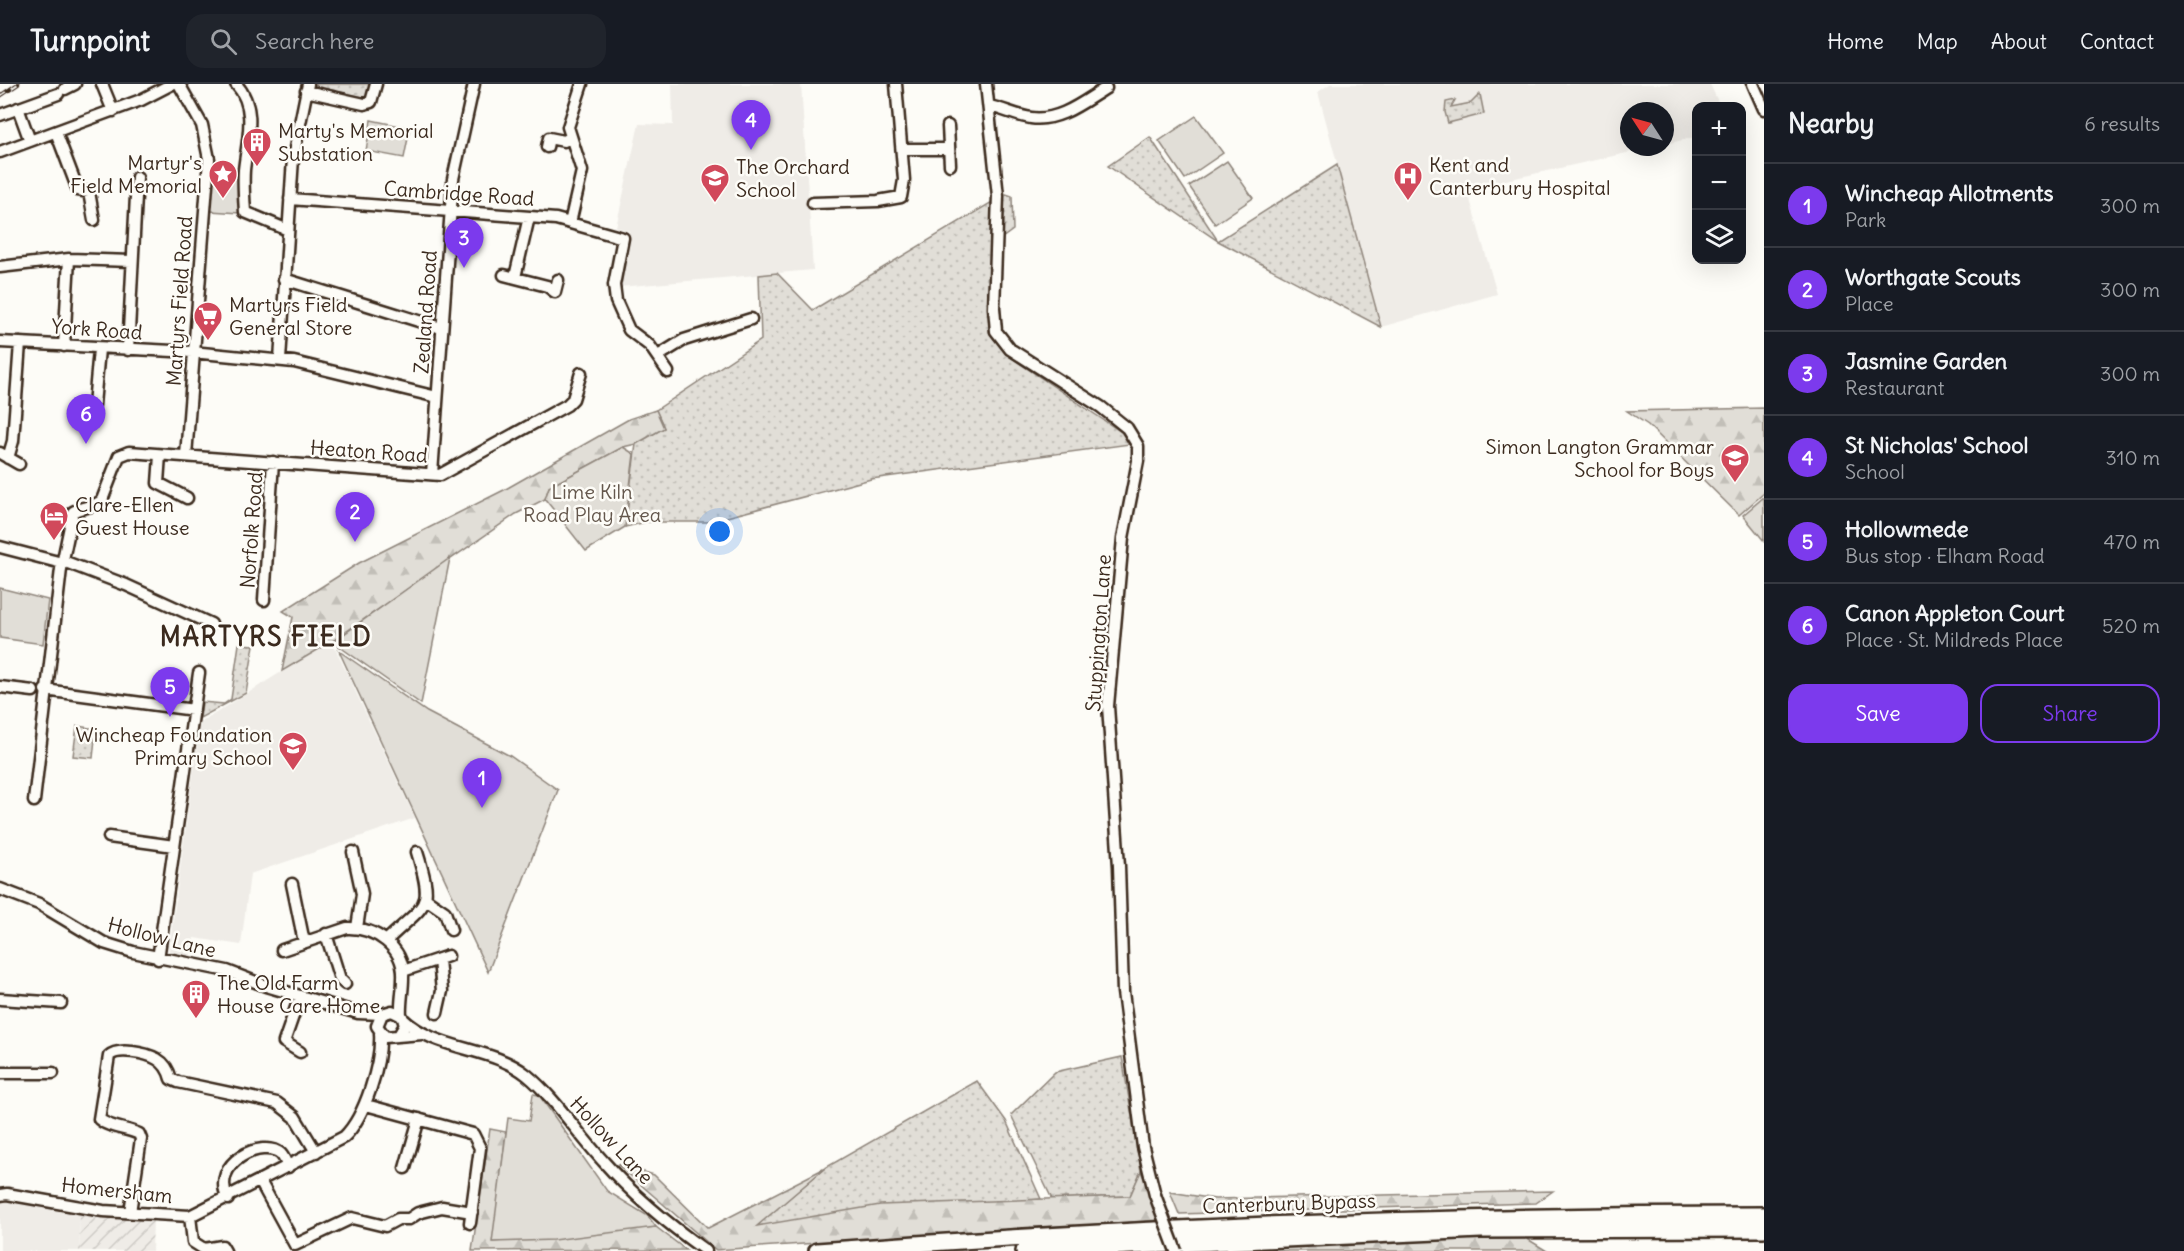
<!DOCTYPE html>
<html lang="en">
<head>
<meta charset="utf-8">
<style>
  body { margin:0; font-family:Delius,sans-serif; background:#20242c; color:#f1f3f6 }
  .controls { position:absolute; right:18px; top:18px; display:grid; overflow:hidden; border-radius:12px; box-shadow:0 6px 24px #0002 }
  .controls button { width:54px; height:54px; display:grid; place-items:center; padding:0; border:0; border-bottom:2px solid #363941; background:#171b24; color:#f1f3f6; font:30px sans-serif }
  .compass { position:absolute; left:1620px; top:18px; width:54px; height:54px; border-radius:50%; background:#171b24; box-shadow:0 6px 24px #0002; rotate:306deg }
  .you { position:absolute; left:720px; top:448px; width:21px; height:21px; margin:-15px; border:4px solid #fff; border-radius:50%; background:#1a73e8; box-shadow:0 0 0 9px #1a73e833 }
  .badge { display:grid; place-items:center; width:39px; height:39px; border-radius:50%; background:#7c3aed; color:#fff; font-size:20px; font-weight:700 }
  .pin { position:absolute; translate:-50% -50px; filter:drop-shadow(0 2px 3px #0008) }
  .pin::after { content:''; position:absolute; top:32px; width:21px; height:18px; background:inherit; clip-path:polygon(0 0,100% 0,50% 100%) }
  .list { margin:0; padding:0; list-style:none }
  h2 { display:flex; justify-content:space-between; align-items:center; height:78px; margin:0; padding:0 24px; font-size:26px }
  h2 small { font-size:20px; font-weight:400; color:#9ea1a6 }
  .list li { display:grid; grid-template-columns:39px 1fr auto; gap:18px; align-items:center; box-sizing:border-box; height:84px; padding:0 24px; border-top:2px solid #363941 }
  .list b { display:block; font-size:22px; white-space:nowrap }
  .list p { margin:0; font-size:20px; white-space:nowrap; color:#9ea1a6 }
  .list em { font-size:20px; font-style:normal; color:#9ea1a6 }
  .actions { display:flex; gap:12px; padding:18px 24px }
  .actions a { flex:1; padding:14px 0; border:2px solid #7c3aed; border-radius:18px; text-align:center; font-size:21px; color:#7c3aed }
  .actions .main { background:#7c3aed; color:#fff }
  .icon { flex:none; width:33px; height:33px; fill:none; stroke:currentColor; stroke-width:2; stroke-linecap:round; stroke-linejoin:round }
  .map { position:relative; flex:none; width:1764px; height:1167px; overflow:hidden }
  header { display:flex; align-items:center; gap:36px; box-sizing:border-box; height:84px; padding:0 30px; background:#171b24; border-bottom:2px solid #363941 }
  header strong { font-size:28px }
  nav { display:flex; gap:33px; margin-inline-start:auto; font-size:21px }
  .search { width:420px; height:54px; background:#20242c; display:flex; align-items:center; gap:15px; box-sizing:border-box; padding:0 21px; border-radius:18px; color:#9ea1a6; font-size:22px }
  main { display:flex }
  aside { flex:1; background:#171b24 }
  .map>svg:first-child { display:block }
  .built { fill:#efece7 }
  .industrial { fill:url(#industrial-furrows) }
  .grass { fill:url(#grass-dots); stroke:#8e847a; stroke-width:1.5 }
  .forest { fill:url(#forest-firs); stroke:#8e847a; stroke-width:1.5 }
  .green { fill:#e1ded7; stroke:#8e847a; stroke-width:1.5 }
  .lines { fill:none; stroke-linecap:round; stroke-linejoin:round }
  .minor-casing { stroke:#3b2a1e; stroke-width:15 }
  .highway-casing { stroke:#3b2a1e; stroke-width:20 }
  .minor { stroke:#fdfcf7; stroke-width:10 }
  .highway { stroke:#fdfcf7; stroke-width:15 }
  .rail-casing { stroke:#3b2a1e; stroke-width:4.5 }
  .rail { stroke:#fdfcf7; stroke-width:2; stroke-dasharray:7; stroke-linecap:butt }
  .minor-bridge-casing { stroke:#3b2a1e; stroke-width:15; stroke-linecap:butt }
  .minor-bridge { stroke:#fdfcf7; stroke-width:10 }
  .labels { text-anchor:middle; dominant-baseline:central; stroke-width:5; stroke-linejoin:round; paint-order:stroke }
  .poi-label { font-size:20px; fill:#3b2a1e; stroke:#fdfcf7; text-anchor:start }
  .street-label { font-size:20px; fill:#3b2a1e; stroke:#fdfcf7 }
  .park-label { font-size:20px; fill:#64574c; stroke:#fdfcf7 }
  .district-label { font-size:26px; font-weight:bold; letter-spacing:1.5px; fill:#3b2a1e; stroke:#fdfcf7 }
</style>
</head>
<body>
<header>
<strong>Turnpoint</strong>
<div class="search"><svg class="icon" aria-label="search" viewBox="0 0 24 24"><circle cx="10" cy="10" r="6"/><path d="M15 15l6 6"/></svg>Search here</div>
<nav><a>Home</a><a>Map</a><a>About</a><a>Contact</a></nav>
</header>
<main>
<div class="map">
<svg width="1764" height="1167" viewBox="0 0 1764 1167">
  <defs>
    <pattern id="industrial-furrows" width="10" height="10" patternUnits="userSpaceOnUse" patternTransform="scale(1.5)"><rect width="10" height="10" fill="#efece7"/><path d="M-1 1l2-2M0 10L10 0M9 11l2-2" fill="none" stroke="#cecbc6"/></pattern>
    <pattern id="grass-dots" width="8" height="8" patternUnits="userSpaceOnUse" patternTransform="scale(1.5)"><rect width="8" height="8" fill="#e1ded7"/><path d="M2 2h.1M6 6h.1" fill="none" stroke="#c2bfb8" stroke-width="1.8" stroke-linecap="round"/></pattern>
    <pattern id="forest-firs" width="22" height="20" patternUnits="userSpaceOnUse" patternTransform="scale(1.5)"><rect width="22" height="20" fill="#e1ded7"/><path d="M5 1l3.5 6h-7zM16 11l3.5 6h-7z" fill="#c2bfb8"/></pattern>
  </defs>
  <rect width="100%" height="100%" fill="#fdfcf7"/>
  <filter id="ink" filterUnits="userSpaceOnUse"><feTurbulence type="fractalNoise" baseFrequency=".0167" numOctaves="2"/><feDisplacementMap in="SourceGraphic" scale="12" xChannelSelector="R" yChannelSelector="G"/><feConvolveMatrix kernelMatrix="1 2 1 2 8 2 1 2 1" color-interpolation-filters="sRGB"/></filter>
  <g filter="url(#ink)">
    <path class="built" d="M672 0H801L813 186 619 203 629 147 616 143 639 40 673 41Z
      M1330 0H1710L1720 22H1696V53L1665 60V27H1629V63H1653L1467 105 1497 210 1381 243 1318 8Z
      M329 558 337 568 415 734 250 790 241 861 194 854 190 875 168 872 200 639Z
      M10 1114 80 1128 79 1167H0V1118Z"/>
    <path class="industrial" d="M80 1128 153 1136 152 1167H79Z"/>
    <path class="grass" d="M316 0H374L371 13 363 17 362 13 323 4 321 7 318 6Z
      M1480 10 1484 30 1448 39 1445 28 1446 18 1455 16 1451 23 1471 19Z
      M1150 53 1218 157 1337 81 1381 243 1218 157 1108 82Z
      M1006 110 1012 112 1013 146 1002 154 1001 113Z
      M992 118 989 248 1006 270 1124 350 1130 360 871 395 708 438H646L625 443 636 360 664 344 656 326 761 256 759 191 777 189 813 226Z
      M239 560 254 561 246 609 200 634 202 618 224 620 231 615Z
      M77 642 96 645 93 674 73 672Z
      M1122 973 1141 1087 1130 1112 1052 1115 1011 1031 1055 988Z
      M977 997 1006 1037 1041 1115 756 1142 825 1084Z"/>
    <path class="forest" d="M1764 324V409L1739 431 1648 341 1627 327Z
      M656 326 664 344 636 360 623 363 549 403 545 415 516 430 331 558 282 587 293 533 283 527 359 479 504 406 629 335Z
      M490 1045 506 1048 493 1158 656 1143 686 1166 472 1167Z
      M617 1080 654 1091 708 1144 825 1084 757 1142 880 1121 1130 1112 1141 1087 1160 1136 716 1166Z
      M1553 1107 1536 1119 1179 1130 1170 1108 1215 1115Z
      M1521 1151 1547 1167H1208L1224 1163Z"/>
    <path class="green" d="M1196 32 1223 69 1185 95 1159 57Z
      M371 36 410 44 404 74 366 67Z
      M1227 77 1253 114 1215 140 1189 102Z
      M214 90 241 92 240 129 210 127Z
      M623 363 634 370 625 443 586 467 545 415 549 403Z
      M1764 413V457L1743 431Z
      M450 474 421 620 333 558Z
      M0 504 48 516 43 560 0 554Z
      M339 567 427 628 510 672 558 706 488 888Z
      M533 1010 539 1011 607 1107 648 1132 656 1143 553 1156 492 1158 508 1034 529 1037Z"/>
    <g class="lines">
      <g class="minor-casing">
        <path id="minor" d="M102 0 113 27
          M179 0 202 41 209 75 186 372
          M236 0C258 24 247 57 244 86 243 100 244 113 245 128L288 146
          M986 0 998 112 994 224 996 247 1010 265 1101 323 1127 344 1138 362V377L1123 454 1108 622 1119 782 1123 908 1143 1063 1155 1111
          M1753 0 1764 25
          M65 5 75 0
          M306 7 364 20 371 18 376 0
          M989 22C1004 25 1017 32 1031 34 1059 38 1083 18 1106 4
          M18 24 30 57
          M0 31 58 10
          M948 42 950 81
          M56 48 78 106 89 108 94 136
          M547 63 549 54 564 57 570 54
          M902 65H949
          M0 68 141 16 172 0
          M290 115 556 135 623 154 614 201 616 217 629 246 650 262 668 288
          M813 119 878 117 901 113 904 96 896 0
          M570 139 582 87 568 43 582 0
          M0 183 69 175 132 177
          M504 191 547 202 555 208 558 196
          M515 193 529 133
          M284 195 441 244
          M0 258 192 268 294 278 437 313
          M64 262 69 175
          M128 266 137 93
          M658 272 684 256 751 235
          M280 276 293 74 308 0
          M94 321 99 265
          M0 369 19 380
          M160 371 158 399 187 414
          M8 374 13 357 20 259
          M432 390 453 95 474 0
          M0 463 62 479
          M63 477 126 501 211 540
          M264 516 273 378
          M0 603 33 607
          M45 606 194 626
          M34 717 61 485 73 428C83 422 94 424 102 416L119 372 129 368 440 391 567 321 573 315 581 289
          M109 753 174 762
          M353 768 362 810 357 844
          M292 800 304 858
          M0 805 39 820 104 859 133 868 227 887 266 902 358 929 382 930
          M426 815 445 828 451 846
          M326 850 340 895 345 900
          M386 857C426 818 435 826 417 768
          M282 866 347 844C374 843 405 863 403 894 403 907 400 919 401 932
          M158 875 199 589
          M403 887 448 872
          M0 915 61 919
          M437 929 442 907 439 876
          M403 935C436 967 491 962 527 991 556 1015 577 1049 603 1077 633 1111 669 1141 706 1167
          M399 951 405 941 402 932 392 927 382 930 377 942 385 953 422 950
          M300 968 284 958 300 912
          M0 989H53
          M366 1021 473 1050 480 1064 470 1139
          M405 1084 419 1035
          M260 1097 295 1161 352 1134 385 1142 398 1135H409L418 1129 442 1123 472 1128
          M0 1111 7 1110 103 1127 190 1132 344 1053C365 1033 382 978 380 949
          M228 1115C209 1078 264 1054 281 1070 284 1073 286 1079 288 1083
          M130 1128 141 1055 139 1050C127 1044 109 1044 99 1035L109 972C118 963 146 969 157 975 164 979 169 987 171 995L178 998 277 1019 295 1033 316 1068
          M190 1132 193 1158 204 1165 222 1162 225 1167"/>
      </g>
      <g class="highway-casing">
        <path id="highway" d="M817 1167C1133 1143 1448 1131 1764 1131
          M1024 1167 1481 1146 1764 1145"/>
      </g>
      <use href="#minor" class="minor"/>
      <use href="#highway" class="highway"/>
      <g class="rail-casing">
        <path id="rail" d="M0 12 18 0"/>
      </g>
      <use href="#rail" class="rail"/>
      <g class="minor-bridge-casing">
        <path id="minor-bridge" d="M1155 1111 1176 1167"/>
      </g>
      <use href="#minor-bridge" class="minor-bridge"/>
    </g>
  </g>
  <defs>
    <g id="building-pin" transform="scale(1.5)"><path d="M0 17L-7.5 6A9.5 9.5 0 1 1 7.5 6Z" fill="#d1495b" stroke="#fdfcf7"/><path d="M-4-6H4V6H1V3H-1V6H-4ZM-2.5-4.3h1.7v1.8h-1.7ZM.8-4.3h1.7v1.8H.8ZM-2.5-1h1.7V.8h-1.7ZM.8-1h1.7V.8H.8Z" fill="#fff"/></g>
    <g id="sight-pin" transform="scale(1.5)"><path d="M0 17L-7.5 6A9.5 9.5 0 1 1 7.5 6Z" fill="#d1495b" stroke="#fdfcf7"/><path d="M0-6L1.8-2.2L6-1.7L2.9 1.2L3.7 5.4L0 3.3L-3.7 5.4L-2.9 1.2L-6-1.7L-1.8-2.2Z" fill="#fff"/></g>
    <g id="hospital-pin" transform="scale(1.5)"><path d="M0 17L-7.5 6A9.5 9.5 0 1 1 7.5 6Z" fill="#d1495b" stroke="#fdfcf7"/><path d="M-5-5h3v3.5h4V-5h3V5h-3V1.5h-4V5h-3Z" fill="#fff"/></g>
    <g id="school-pin" transform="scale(1.5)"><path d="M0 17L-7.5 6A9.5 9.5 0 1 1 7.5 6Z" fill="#d1495b" stroke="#fdfcf7"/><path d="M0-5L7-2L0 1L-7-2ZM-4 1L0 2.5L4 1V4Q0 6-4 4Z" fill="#fff"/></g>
    <g id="supermarket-pin" transform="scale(1.5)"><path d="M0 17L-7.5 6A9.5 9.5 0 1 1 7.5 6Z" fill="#d1495b" stroke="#fdfcf7"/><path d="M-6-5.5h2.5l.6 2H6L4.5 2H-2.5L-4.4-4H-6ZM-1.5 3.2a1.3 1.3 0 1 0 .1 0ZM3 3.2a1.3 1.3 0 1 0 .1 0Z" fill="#fff"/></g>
    <g id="hotel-pin" transform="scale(1.5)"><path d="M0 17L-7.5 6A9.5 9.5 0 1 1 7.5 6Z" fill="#d1495b" stroke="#fdfcf7"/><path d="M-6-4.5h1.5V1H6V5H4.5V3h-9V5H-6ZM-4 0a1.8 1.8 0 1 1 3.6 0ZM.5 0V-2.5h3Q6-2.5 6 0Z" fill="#fff"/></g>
  </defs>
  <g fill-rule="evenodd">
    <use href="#building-pin" x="257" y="58"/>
    <use href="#sight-pin" x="223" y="90"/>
    <use href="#hospital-pin" x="1408" y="92"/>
    <use href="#school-pin" x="715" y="94"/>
    <use href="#supermarket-pin" x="208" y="232"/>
    <use href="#school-pin" x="1735" y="374"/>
    <use href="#hotel-pin" x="54" y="432"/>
    <use href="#school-pin" x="293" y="662"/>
    <use href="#building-pin" x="196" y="910"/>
  </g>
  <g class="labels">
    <g class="poi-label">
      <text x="278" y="46">Marty's Memorial<tspan x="278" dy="23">Substation</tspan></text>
      <text x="202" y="78" text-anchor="end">Martyr's<tspan x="202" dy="23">Field Memorial</tspan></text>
      <text x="1429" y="80">Kent and<tspan x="1429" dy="23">Canterbury Hospital</tspan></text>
      <text x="736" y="82">The Orchard<tspan x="736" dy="23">School</tspan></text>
      <text x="229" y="220">Martyrs Field<tspan x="229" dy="23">General Store</tspan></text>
      <text x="1714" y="362" text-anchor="end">Simon Langton Grammar<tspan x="1714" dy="23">School for Boys</tspan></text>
      <text x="75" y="420">Clare-Ellen<tspan x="75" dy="23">Guest House</tspan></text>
      <text x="272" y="650" text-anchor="end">Wincheap Foundation<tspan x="272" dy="23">Primary School</tspan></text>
      <text x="217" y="898">The Old Farm<tspan x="217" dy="23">House Care Home</tspan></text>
    </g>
    <g class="street-label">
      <text transform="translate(459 109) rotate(4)">Cambridge Road</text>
      <text transform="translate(179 217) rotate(-86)">Martyrs Field Road</text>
      <text transform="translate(425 228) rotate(-86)">Zealand Road</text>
      <text transform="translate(97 245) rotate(4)">York Road</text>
      <text transform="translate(369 367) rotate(4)">Heaton Road</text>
      <text transform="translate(251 446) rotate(-86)">Norfolk Road</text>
      <text transform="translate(1098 549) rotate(-86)">Stuppington Lane</text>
      <text transform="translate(162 853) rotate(14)">Hollow Lane</text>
      <text transform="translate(612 1056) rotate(47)">Hollow Lane</text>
      <text transform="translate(117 1106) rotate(6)">Homersham</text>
      <text transform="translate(1289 1119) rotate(-2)">Canterbury Bypass</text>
    </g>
    <g class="park-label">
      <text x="592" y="407">Lime Kiln<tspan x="592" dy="23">Road Play Area</tspan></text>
    </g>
    <g class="district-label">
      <text x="266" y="552">MARTYRS FIELD</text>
    </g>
  </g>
</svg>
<div class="controls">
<button>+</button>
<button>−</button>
<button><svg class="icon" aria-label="layers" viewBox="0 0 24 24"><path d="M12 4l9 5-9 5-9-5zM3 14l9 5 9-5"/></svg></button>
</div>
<svg class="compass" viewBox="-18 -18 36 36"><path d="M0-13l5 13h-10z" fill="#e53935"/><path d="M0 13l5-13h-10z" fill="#9ea1a6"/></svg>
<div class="you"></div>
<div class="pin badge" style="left:482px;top:724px">1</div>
<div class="pin badge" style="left:355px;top:458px">2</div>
<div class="pin badge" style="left:464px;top:184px">3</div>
<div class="pin badge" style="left:751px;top:66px">4</div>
<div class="pin badge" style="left:170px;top:633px">5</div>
<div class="pin badge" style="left:86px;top:360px">6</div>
</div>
<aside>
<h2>Nearby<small>6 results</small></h2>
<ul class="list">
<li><span class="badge">1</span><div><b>Wincheap Allotments</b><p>Park</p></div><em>300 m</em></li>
<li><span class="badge">2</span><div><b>Worthgate Scouts</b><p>Place</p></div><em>300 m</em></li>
<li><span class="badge">3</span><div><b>Jasmine Garden</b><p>Restaurant</p></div><em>300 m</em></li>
<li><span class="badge">4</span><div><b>St Nicholas' School</b><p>School</p></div><em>310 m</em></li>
<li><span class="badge">5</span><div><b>Hollowmede</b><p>Bus stop · Elham Road</p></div><em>470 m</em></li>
<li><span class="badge">6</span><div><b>Canon Appleton Court</b><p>Place · St. Mildreds Place</p></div><em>520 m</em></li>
</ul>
<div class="actions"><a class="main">Save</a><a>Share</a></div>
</aside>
</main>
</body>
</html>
